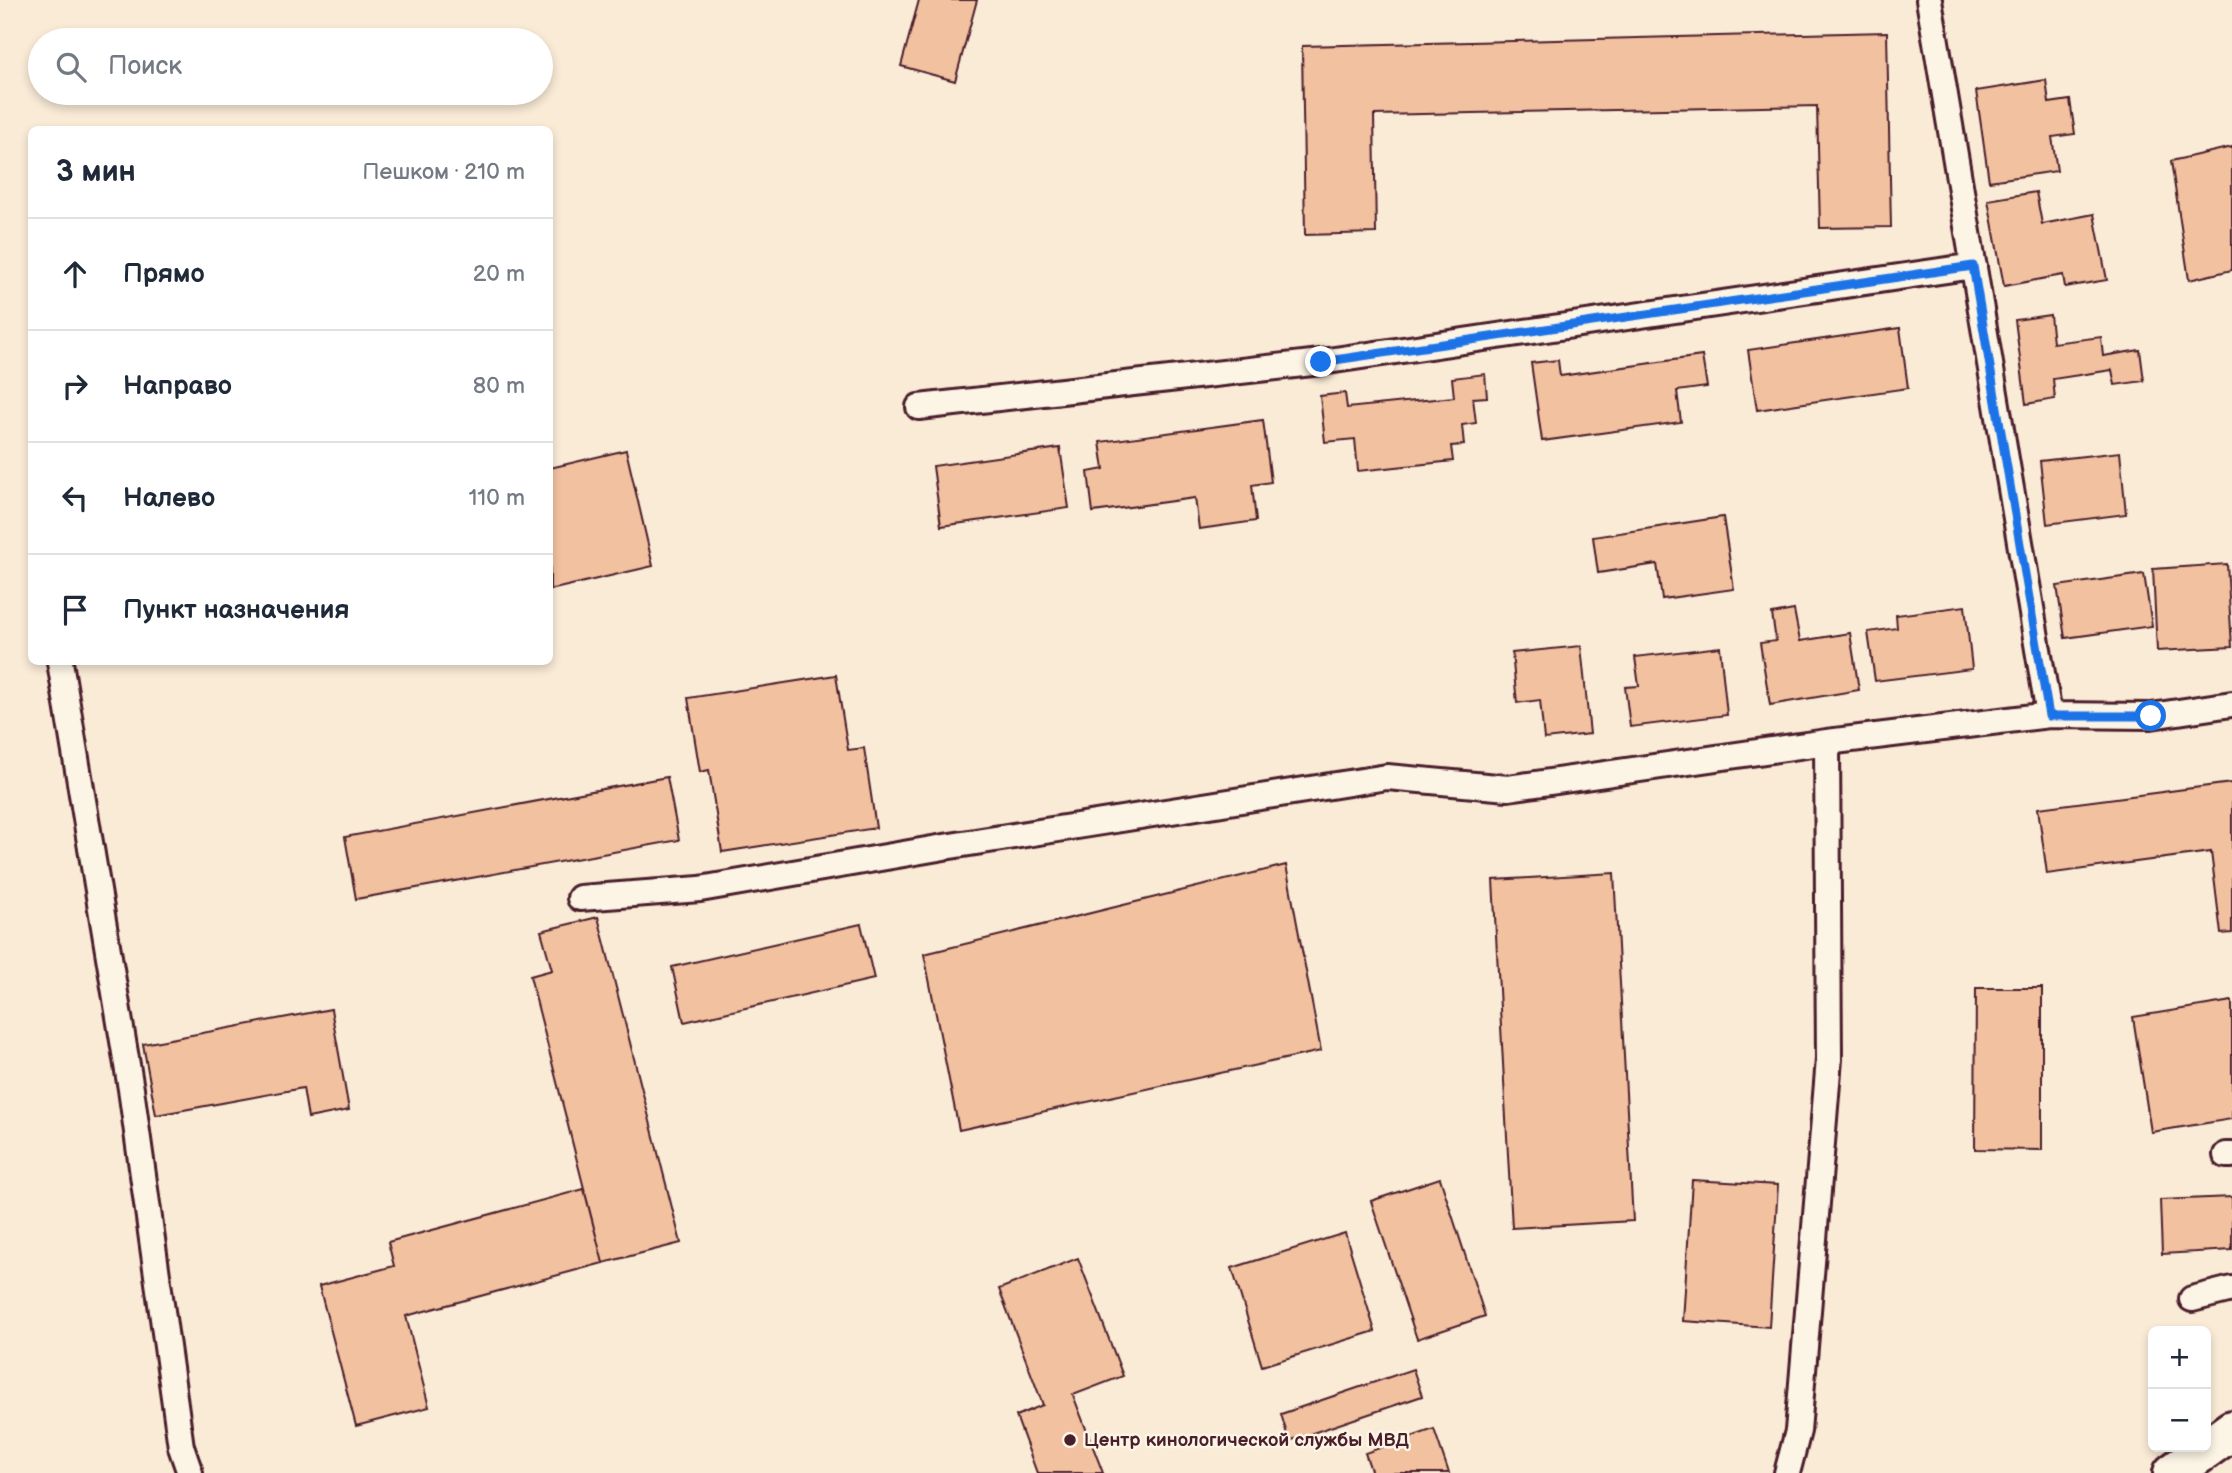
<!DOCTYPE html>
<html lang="ru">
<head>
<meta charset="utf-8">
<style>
  body { margin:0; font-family:"Balsamiq Sans",sans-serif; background:#f6f6f7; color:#1f2937 }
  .controls { position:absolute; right:21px; bottom:21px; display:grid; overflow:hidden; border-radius:10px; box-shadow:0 4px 10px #0003 }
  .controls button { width:63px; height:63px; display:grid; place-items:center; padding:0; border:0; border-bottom:2px solid #e0e1e3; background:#fff; color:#1f2937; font:35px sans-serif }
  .stop { position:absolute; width:21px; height:21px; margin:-16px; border:5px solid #1a73e8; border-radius:50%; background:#fff }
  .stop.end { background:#1a73e8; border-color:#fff; box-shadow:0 2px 7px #0008 }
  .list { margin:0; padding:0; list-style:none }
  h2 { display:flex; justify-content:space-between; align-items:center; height:91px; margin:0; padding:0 28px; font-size:30px }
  h2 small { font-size:23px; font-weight:400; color:#747a83 }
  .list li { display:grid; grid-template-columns:46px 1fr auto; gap:21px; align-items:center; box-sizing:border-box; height:112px; padding:0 28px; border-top:2px solid #e0e1e3 }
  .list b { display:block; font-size:26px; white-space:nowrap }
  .list em { font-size:23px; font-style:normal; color:#747a83 }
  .icon { flex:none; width:38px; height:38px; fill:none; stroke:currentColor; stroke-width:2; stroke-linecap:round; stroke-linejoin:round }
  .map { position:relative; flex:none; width:2232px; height:1473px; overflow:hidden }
  .search { position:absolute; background:#fff; box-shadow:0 4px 10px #0003; left:28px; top:28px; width:525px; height:77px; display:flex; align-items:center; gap:18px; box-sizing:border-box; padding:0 24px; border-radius:38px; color:#747a83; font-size:26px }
  .panel { position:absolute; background:#fff; box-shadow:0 4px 10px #0003; left:28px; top:126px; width:525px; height:539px; border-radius:10px }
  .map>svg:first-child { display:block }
  .building { fill:#f1c1a0; stroke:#4a1f2b; stroke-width:2 }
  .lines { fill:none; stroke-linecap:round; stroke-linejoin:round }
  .service-casing { stroke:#4a1f2b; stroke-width:30 }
  .tertiary-casing { stroke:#4a1f2b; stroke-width:44 }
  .service { stroke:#fcf5e5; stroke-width:24 }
  .tertiary { stroke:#fcf5e5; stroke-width:38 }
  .route { stroke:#1a73e8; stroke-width:9 }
  .poi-dot { fill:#4a1f2b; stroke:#fcf5e5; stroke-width:2.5 }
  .labels { text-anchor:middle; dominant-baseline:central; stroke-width:5; stroke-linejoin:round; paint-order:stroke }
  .poi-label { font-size:19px; font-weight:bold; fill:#4a1f2b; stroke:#fcf5e5; text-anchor:start }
</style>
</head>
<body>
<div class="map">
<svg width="2232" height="1473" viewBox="0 0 2232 1473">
  <rect width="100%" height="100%" fill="#faebd7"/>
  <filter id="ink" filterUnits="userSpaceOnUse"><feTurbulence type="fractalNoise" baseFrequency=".0143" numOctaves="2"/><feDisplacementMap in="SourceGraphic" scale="14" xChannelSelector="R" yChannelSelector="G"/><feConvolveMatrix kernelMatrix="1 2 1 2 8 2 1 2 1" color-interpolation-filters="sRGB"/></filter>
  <g filter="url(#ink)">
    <path class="building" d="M919 0H977L955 81 901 66Z
      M1887 32 1891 227 1820 228 1817 106 1374 115 1376 233 1305 235 1302 46Z
      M2046 80 2049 103 2070 100 2075 134 2052 137 2057 171 1989 181 1976 91Z
      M2232 147V270L2189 280 2171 161Z
      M2036 192 2042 224 2094 214 2107 280 2065 287 2063 275 2004 286 1988 200Z
      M2050 315 2053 343 2101 337 2103 356 2140 350 2144 381 2115 385 2112 370 2053 379 2055 399 2026 404 2015 320Z
      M1900 328 1908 388 1757 410 1748 350Z
      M1702 356 1707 387 1677 391 1681 422 1542 441 1531 363 1558 360 1560 376Z
      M1485 374 1487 397 1473 398 1476 423 1462 425 1464 445 1451 446 1453 461 1358 471 1355 439 1325 442 1320 396 1345 393 1347 408 1454 397 1452 378Z
      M1263 420 1271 482 1252 485 1256 521 1199 529 1195 498 1093 512 1088 472 1104 469 1100 442Z
      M1060 448 1069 508 941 526 933 466Z
      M626 450 653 566 550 590V468Z
      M2120 452 2126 514 2047 524 2040 461Z
      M1723 517 1734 589 1662 599 1657 564 1598 573 1593 537Z
      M2227 564 2232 647 2157 651 2153 569Z
      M2144 574 2152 626 2065 638 2057 586Z
      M1965 606 1972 669 1875 681 1868 632 1897 628 1896 615Z
      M1794 610 1800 641 1850 633 1859 690 1770 705 1760 643 1776 641 1772 614Z
      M1581 646 1590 734 1544 739 1540 700 1517 703 1512 653Z
      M1720 647 1727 715 1630 727 1625 687 1639 686 1635 657Z
      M836 675 848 750 864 748 876 828 722 852 709 770 700 772 688 698Z
      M667 777 679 840 356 899 345 837Z
      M2232 783V933L2221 934 2211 852 2047 874 2038 808Z
      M1286 865 1321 1051 959 1130 924 954Z
      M1614 873 1633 1221 1512 1228 1493 880Z
      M598 917 681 1243 603 1263 530 976 552 970 541 931Z
      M861 924 874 979 684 1022 672 967Z
      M1976 988H2042V1150L1975 1149Z
      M2232 1001V1119L2151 1132 2133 1017Z
      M331 1009 349 1110 308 1118 303 1088 156 1115 143 1044Z
      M1440 1178 1485 1316 1417 1339 1371 1201Z
      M1692 1180 1778 1185 1769 1327 1683 1321Z
      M584 1189 603 1263 406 1316 429 1407 356 1426 319 1286 394 1266 388 1242Z
      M2232 1197V1250L2162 1254 2160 1200Z
      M1345 1233 1375 1331 1262 1366 1232 1268Z
      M1078 1258 1123 1376 1073 1395 1103 1473H1037L1016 1416 1043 1405 999 1289Z
      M1413 1369 1422 1396 1289 1441 1281 1414Z
      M1434 1429 1449 1473H1372L1365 1453Z"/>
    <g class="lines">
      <g class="service-casing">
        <path id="service" d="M1929 0 2049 715
          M919 407 1321 362 1974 266
          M60 662 131 1089 181 1447 190 1473
          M580 898 700 889 944 847 1387 777 1508 788 1827 742 2049 715 2151 716 2232 704
          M2226 1155H2232
          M2192 1299 2232 1289
          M1787 1473 1798 1431 1829 1059 1827 742"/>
      </g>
      <g class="tertiary-casing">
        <path id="tertiary" d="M2173 1473 2232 1430"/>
      </g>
      <use href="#service" class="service"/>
      <use href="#tertiary" class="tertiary"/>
    </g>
  </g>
  <g class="lines" filter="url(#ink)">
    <path class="route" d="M1321 362 1973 266 2049 716H2151"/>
  </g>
  <circle class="poi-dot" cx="1070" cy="1440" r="7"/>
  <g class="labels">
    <g class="poi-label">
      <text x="1084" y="1440">Центр кинологической службы МВД</text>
    </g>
  </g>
</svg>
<div class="controls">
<button>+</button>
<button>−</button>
</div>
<div class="stop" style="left:2151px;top:716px"></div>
<div class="stop end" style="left:1321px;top:362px"></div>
<div class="search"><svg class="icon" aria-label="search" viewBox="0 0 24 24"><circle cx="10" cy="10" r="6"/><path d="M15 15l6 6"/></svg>Поиск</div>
<section class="panel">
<h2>3 мин<small>Пешком · 210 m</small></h2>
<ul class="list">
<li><svg class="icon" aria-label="ahead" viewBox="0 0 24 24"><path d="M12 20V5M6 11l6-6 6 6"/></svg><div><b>Прямо</b></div><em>20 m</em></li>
<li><svg class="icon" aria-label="right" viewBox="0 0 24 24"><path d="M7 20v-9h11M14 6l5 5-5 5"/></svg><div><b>Направо</b></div><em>80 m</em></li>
<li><svg class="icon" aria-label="left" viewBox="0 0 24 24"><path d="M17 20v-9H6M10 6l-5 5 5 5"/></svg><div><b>Налево</b></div><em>110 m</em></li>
<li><svg class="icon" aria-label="arrive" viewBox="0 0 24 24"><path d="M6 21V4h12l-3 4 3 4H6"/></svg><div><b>Пункт назначения</b></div></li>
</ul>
</section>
</div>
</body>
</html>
